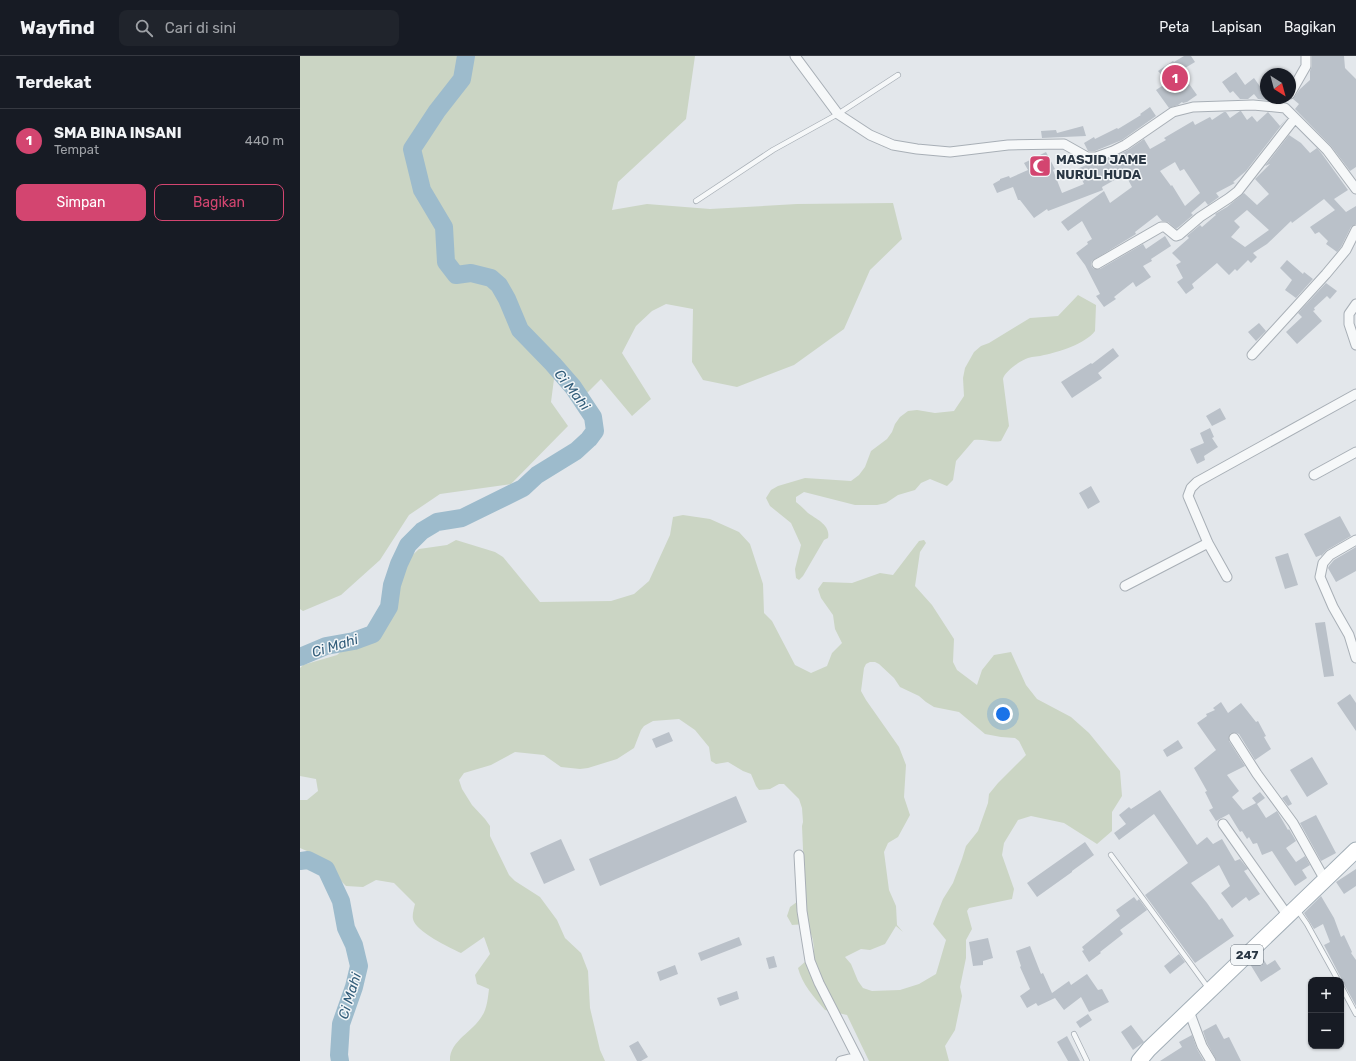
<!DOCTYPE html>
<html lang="id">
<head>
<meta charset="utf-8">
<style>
  body { margin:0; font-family:Rubik,sans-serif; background:#20242c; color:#f1f3f6 }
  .controls { position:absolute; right:12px; bottom:12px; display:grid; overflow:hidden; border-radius:8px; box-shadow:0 1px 3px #0004 }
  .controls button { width:36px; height:36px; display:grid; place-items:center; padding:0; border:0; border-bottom:1px solid #363941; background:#171b24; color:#f1f3f6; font:20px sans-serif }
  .compass { position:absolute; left:960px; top:12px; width:36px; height:36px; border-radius:50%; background:#171b24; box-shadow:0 1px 3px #0004; rotate:144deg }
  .you { position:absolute; left:703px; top:658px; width:14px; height:14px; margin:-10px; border:3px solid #fff; border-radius:50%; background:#1a73e8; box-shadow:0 0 0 6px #1a73e833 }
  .badge { display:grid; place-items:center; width:26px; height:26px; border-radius:50%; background:#d34570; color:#fff; font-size:13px; font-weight:700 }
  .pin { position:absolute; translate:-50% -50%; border:2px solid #fff; box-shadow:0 1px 4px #0006 }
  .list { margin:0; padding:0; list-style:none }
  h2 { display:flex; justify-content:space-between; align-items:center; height:52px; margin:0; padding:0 16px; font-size:17px }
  h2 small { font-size:13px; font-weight:400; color:#9ea1a6 }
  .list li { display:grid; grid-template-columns:26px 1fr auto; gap:12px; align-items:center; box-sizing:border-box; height:64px; padding:0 16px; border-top:1px solid #363941 }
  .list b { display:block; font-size:15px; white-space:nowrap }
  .list p { margin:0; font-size:13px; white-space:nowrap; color:#9ea1a6 }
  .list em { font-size:13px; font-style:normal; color:#9ea1a6 }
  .actions { display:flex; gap:8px; padding:12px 16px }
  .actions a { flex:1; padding:9px 0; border:1px solid #d34570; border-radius:8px; text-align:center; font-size:14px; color:#d34570 }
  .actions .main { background:#d34570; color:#fff }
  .icon { flex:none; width:22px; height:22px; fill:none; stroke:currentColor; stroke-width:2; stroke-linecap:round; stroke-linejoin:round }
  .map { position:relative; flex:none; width:1056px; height:1005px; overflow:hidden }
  header { display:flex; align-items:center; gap:24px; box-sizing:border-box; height:56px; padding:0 20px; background:#171b24; border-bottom:1px solid #363941 }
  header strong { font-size:19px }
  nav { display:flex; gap:22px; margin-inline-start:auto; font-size:14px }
  .search { width:280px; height:36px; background:#20242c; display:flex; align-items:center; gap:10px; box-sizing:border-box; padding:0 14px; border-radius:8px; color:#9ea1a6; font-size:15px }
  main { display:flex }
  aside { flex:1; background:#171b24 }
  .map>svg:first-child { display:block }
  .green { fill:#cbd5c4; fill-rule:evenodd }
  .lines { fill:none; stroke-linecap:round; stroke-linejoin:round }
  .river { stroke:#9dbbcc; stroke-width:18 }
  .building { fill:#bac1c9; fill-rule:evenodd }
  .lane-casing { stroke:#a8afb6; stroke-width:6 }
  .street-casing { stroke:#a8afb6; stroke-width:11 }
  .primary-casing { stroke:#a2aeb7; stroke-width:17 }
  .lane { stroke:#f6f8f9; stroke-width:4.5 }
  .street { stroke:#f6f8f9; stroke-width:9 }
  .primary { stroke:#fff; stroke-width:15 }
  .labels { text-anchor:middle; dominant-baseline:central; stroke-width:3; stroke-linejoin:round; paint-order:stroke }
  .shield { fill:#f3f6f8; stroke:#66707a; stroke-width:1 }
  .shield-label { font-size:12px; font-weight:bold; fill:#2a3744 }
  .poi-label { font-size:13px; font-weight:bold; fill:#2a3744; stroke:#f3f6f8; text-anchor:start }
  .water-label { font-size:14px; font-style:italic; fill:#325d7a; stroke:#f3f6f8 }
</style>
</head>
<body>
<header>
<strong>Wayfind</strong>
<div class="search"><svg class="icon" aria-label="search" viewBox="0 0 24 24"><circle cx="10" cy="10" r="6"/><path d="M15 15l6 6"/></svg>Cari di sini</div>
<nav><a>Peta</a><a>Lapisan</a><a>Bagikan</a></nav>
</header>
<main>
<aside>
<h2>Terdekat<small></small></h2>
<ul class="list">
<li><span class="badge">1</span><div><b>SMA BINA INSANI</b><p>Tempat</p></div><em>440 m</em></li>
</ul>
<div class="actions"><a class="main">Simpan</a><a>Bagikan</a></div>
</aside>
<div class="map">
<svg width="1056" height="1005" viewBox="0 0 1056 1005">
  <rect width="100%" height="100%" fill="#e3e7eb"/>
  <path class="green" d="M0 0H395L386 63 318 126 312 154 347 148 410 153 497 148 593 147 602 183 570 214 544 273 494 309 437 331 403 324 392 306 393 253 366 248 352 255 336 270 322 297 351 343 332 360 301 323 284 340 254 323 251 346 268 370 211 428 140 438 109 459 80 504 41 539 3 555 0 553Z
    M778 239 796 249 795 275C785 288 759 296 744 299 739 301 733 300 728 302 721 304 704 316 703 323L709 370 701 385C691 387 685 383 674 384L656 405 653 424 647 430 630 423 621 427 615 434 598 439 586 447 577 449H555L504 436 496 441V446C500 449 504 453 508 457 516 463 531 469 528 482L524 484 503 520 499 524 496 522 495 513 501 489 491 467 470 450 466 442 471 434 478 430 505 422 551 425 559 419 565 411 571 395 587 383 592 376 595 368 600 361 608 355 617 354 635 357 654 355 664 340 663 322 665 312 674 296 681 290 689 287 730 262 758 260Z
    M383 459 410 463 439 476 450 488 463 528 464 557 472 565 495 609 511 617 527 610 532 597 542 587 535 573 533 559 521 542 518 533 523 526 552 527 580 517 593 519 619 485 624 484 626 487 620 496 615 530 632 549 654 583 653 606 657 614 677 629 682 614 694 599 711 596 726 629 737 643 771 661 789 677 820 715 822 740 812 756V775L797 788 764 767 731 760 718 764 704 787 702 799 714 833 712 843 669 852 667 855 672 873 666 884V902L660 931 662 940 655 974 645 990 649 1005H569L547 959 525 954C514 941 502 928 498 912L514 898C514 888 513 873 502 869 499 868 495 869 492 869L487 860 490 851 505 840 502 770 503 766 502 752 499 743 484 728H479L470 733 459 734 456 730 451 718 443 715 428 706 416 708 411 705 409 691 395 674 379 663 353 665 344 670 341 674 334 692 317 703 288 712 280 713 261 711 244 699 215 696 191 709 164 717 159 724 162 733 172 749 185 763 190 770V780L209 819 215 825 240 841 257 864 265 882 281 897 288 915 290 952 300 994 305 1005H150C149 985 173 976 182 960 187 953 188 941 189 933L177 928 175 919 190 898 184 881 161 897C150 892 115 875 113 863 112 859 114 852 115 848L94 827 76 824 63 831 46 830 14 798 0 792V744H7L18 735 16 723 0 720V612L3 609 37 599 54 585 67 571 92 553 104 507 119 493 147 489 156 484 195 496 203 501 240 546 311 545 334 538 349 525 370 479 373 461ZM570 606H575L579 608 594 622 600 631 619 640 626 646 634 651 659 656 685 678 701 681 715 682 719 685 726 699 698 727 689 738 688 747 678 775 666 790 662 803 653 827 643 843 633 868 646 884 636 918 619 928 600 934 572 935 563 932 558 925 551 908 545 901 561 893 570 894 585 888 596 870 603 876 597 869 596 850 589 834 584 796 588 787 598 781 610 759 604 741 606 709 599 691 566 644 561 635 564 612 566 608Z"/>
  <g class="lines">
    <path class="river" d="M0 601 26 590 54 585 73 578 89 551 92 529 99 508 108 489 122 475 137 466 162 462 223 432 237 419 276 395 289 383 295 375 293 361 273 331 253 308 220 274 207 243 199 229 191 222 171 217 156 219 146 206 144 171 122 134 112 93 137 55 162 23 166 0
      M0 805 8 804 26 813 41 845 46 872 54 889 59 910 54 931 41 968 39 999 40 1005"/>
  </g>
  <path class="building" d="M884 0H891L895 6 880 15 897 39 887 46 883 47 882 46 878 49 869 52 856 34 868 26 858 15 873 5 874 6Z
    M1012 0H1044L1045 12 1056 23V111L1050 115 1031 90 995 53 999 48 993 43 1000 33 1010 24V15L1012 10Z
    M936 16 945 29 954 22 966 39V42H968L966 44 958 43 954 38 948 43H940L933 35 930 37 922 26Z
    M850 51 856 60 822 84 795 95H788L784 87 794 81 795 83 817 72 818 73 841 59 840 58Z
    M940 55H941L947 64 952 60 957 66 968 56 980 70 987 62 946 115 933 126 935 127 916 137 919 141 908 149 905 145 891 157 893 159 880 170 876 173 868 166 862 165 857 159 835 176 836 178 792 205 791 208 792 211 794 213H800L843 188 846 193 865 180 871 190 851 203 852 205 843 210 851 221 836 231 833 226 814 241 816 243 804 251 796 240 800 238 785 209 776 197 788 188 787 186 792 183 782 165 768 175 761 166 804 135 810 147 832 131 825 118 802 131 803 134 748 155 747 153 734 162 720 144H718L713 131 697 137 693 128 700 124V123L709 120 710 122 728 114 724 107 746 96 755 113 753 114 762 137 784 128 777 113 791 107H798L816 100 828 94 844 83 850 93 866 84 864 82 893 65 895 69 910 61 912 64 924 56H926L930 62ZM875 106 880 115 884 113 900 137 885 150 872 129 871 130 860 115Z
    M783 70 786 80 742 82 741 75 756 74 757 77Z
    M989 79 1001 87 1010 97 1017 92 1022 98 1048 134 1034 143 1046 156 1056 150V168L1051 171 1041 191 1037 196 1026 188 1028 185 1019 176 1015 178 1010 171 1035 154 1024 143 992 167 991 165 967 188 953 197 957 201 951 207 948 204 937 215 935 213 929 219 917 207 892 228 894 232 886 238 877 226 883 222 876 209 881 206 872 197 889 182 887 180 900 169 902 171 916 159 915 158 927 151 944 137 957 149 969 138 955 123 970 108 965 110ZM947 154 969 174 945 191 931 181 940 171 934 165Z
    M987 204 1003 218 1004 216 1013 223 996 242 985 234 992 224 980 212Z
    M1026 227 1037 235 1030 243 1027 240 1014 252 1015 254 1013 255 1022 265 997 288 986 276 1002 261 998 257Z
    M959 267 966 275 956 285 948 276Z
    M813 292 819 300 798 317 802 322 772 342 761 326 791 307 792 308Z
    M920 352 926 363 912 370 906 360Z
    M910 372 914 381 912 382 918 391 904 400 905 404 897 408 890 393 904 387 900 377Z
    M791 430 800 446 788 453 779 437Z
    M1040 460 1051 480 1027 494 1021 500V499L1016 501 1004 478Z
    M1056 491V515L1036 526 1028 512 1029 510 1034 504Z
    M988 497 998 529 985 533 975 501Z
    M1025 566 1034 620 1024 621 1015 567Z
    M1050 638 1056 647V675L1037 647Z
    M921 646 928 657 941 647 956 666 958 665 966 680 964 681 971 693 955 704 939 678 936 677H931L929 680V685L945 710 927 719 939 735 932 741 943 754 956 747 952 742 960 736 965 742 957 748 966 762 977 755 988 774 989 773 996 785 986 792 996 806 1005 800 1010 809 1002 814 1007 822 995 830 972 795 962 799 957 787 953 788 949 781 947 783 942 775 940 776 929 758 916 765 909 754 913 752 905 736 907 735 894 712 916 694 897 667 907 660 906 658 915 654 913 652Z
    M369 676 373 685 356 692 352 683Z
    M878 684 883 692 867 701 863 694Z
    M1012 701 1028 728 1007 741 990 714Z
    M860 734 897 789 907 781 913 788 922 783 935 805 940 803 948 813 944 815 960 838 949 845 946 841 932 852 921 837 930 830 919 809 891 827 907 847 919 864 922 862 934 880 895 907 845 839 888 807 854 758 819 784 814 777 826 768 819 759 829 751 831 753Z
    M987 739 992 748 988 750 982 742Z
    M436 740 447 766 300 830 289 803Z
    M1016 759 1036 797 1021 805 1000 767Z
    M261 783 275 814 244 828 230 797Z
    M785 786 794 799 772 815V816L737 841 727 827Z
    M1056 813V830L1044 838 1036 826Z
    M1021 840 1034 862 1041 881 1044 879 1052 896 1051 897 1056 904V950L1044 928 1041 926V922L1024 889 1030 886 1023 868 1014 873 1004 857Z
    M834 841 837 845 839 843 847 854 820 874 823 878 800 896 801 897 789 906 782 895 784 894 782 891 820 860 816 854Z
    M439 881 442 889 401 905 398 897Z
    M688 882 693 902 683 905V909L673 910 669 886Z
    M730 890 741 918 743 917 752 937 769 925 771 929 787 918 798 934 802 933 809 946 789 956 781 941 764 954 755 942 738 950 736 947 727 952 720 940 730 933 720 911 721 910 716 895Z
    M879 898 885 906 870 918 864 910Z
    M960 898 967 909 975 904 981 913 961 926 950 908Z
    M474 900 477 911 469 913 466 902Z
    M375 909 378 918 360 925 357 916Z
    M437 935 439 943 420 950 417 942Z
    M788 958 792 964 780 972 776 966Z
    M916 968 924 983 929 981 941 1005H917L907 987 903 975Z
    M831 969 844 986 833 994 821 976Z
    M892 979 897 993 904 1005H860L882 991 879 986Z
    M767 980 780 1005H768L757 986Z
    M338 985 348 1001 341 1005H337L329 990Z"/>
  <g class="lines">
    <g class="lane-casing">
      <path id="lane" d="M396 145 473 94 538 58 598 19
        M811 799 909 933
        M998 855 1007 868 1038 924
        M1041 930 1056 958
        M774 978 787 1005"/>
    </g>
    <g class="street-casing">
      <path id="street" d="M495 0 538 58 570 79 593 89 617 93 650 96 708 89 764 88 787 101H796L813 95 825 89 873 56 893 51 953 49 985 52 1027 94 1056 133
        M990 38 1006 10V0
        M797 208 861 171H865L876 180 879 179 900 161 929 142 938 135 995 62
        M1056 248 1049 258V268L1056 289
        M952 299 1026 218 1046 194 1056 174
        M1014 419 1056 396
        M1056 484 1030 499 1023 507 1020 521 1033 551 1049 579 1056 602
        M927 521 908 487 888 440 891 432 897 426 1056 338
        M825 530 908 487
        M934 682 957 718 993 767 1025 824
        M923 768 988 860
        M499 799 502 855 510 905 519 927 559 1005
        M889 955 902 990 911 1005
        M541 1005 557 1001"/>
    </g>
    <g class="primary-casing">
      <path id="primary" d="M839 1005 849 993 1056 794"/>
    </g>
    <use href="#lane" class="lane"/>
    <use href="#street" class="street"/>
    <use href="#primary" class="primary"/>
  </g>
  <defs>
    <g id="mosque-square" transform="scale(1.15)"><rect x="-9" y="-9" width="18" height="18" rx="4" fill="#d34570" stroke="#f3f6f8"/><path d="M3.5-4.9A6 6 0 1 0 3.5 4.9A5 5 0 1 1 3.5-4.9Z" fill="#fff"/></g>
  </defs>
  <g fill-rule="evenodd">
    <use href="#mosque-square" x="740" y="110"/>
  </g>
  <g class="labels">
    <rect class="shield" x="931" y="889" width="32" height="20" rx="3"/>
    <g class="shield-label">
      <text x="947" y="899">247</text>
    </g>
    <g class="poi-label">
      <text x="756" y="103">MASJID JAME<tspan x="756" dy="15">NURUL HUDA</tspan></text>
    </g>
    <g class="water-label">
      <text transform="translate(272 334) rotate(52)">Ci Mahi</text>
      <text transform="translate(35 590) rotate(-17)">Ci Mahi</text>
      <text transform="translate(50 940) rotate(-73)">Ci Mahi</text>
    </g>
  </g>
</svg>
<div class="controls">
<button>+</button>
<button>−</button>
</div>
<svg class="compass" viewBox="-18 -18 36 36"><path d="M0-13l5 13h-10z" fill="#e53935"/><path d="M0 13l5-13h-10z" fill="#9ea1a6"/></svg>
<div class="you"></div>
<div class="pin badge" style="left:875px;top:22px">1</div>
</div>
</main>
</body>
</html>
